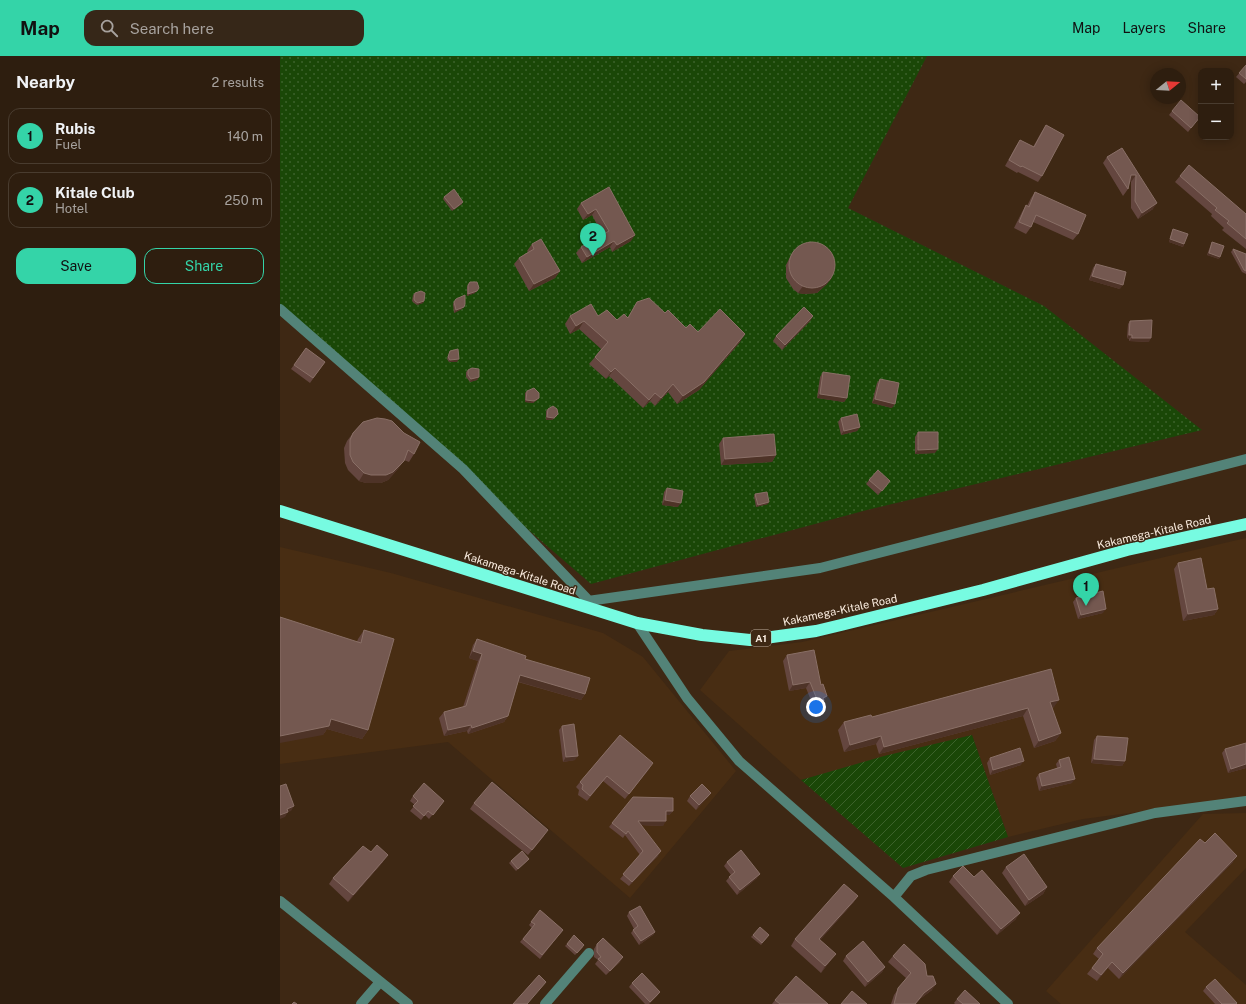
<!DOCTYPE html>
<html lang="en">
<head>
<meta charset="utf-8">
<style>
  body { margin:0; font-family:"Public Sans",sans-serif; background:#362718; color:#f1f3f6 }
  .controls { position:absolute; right:12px; top:12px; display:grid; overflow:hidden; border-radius:8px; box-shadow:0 2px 10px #0003 }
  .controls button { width:36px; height:36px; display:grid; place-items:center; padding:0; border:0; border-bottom:1px solid #493c2f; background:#2e1e0f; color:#f1f3f6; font:20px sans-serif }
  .compass { position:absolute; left:870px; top:12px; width:36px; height:36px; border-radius:50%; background:#2e1e0f; box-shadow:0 2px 10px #0003; rotate:72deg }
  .you { position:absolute; left:536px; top:651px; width:14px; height:14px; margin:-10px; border:3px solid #fff; border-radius:50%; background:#1a73e8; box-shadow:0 0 0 6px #1a73e833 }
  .badge { display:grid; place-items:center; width:26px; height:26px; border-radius:50%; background:#34d4a8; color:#111; font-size:13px; font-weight:700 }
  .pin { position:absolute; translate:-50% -33px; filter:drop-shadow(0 1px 2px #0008) }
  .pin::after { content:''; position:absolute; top:21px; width:14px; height:12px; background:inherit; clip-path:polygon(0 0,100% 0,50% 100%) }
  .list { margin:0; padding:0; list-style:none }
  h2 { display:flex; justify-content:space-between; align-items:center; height:52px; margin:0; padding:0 16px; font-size:17px }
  h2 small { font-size:13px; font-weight:400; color:#a7a29e }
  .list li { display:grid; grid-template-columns:26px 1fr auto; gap:12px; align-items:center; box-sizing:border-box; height:56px; margin:0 8px 8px; padding:0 8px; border:1px solid #493c2f; border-radius:12px }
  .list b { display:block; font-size:15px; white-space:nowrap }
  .list p { margin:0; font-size:13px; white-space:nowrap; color:#a7a29e }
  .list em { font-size:13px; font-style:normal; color:#a7a29e }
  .actions { display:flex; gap:8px; padding:12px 16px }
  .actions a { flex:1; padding:9px 0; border:1px solid #34d4a8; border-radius:12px; text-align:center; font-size:14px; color:#34d4a8 }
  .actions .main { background:#34d4a8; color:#111 }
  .icon { flex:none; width:22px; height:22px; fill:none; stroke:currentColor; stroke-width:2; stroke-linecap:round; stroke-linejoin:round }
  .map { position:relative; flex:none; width:966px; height:948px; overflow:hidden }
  header { display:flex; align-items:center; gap:24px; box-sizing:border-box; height:56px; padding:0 20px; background:#34d4a8; color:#111 }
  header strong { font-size:19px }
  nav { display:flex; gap:22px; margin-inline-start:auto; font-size:14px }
  .search { width:280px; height:36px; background:#362718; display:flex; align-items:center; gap:10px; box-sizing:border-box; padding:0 14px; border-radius:12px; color:#a7a29e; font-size:15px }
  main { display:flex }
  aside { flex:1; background:#2e1e0f }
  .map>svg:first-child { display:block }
  .built { fill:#482d13 }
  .grass { fill:url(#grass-dots) }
  .garden { fill:url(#garden-furrows) }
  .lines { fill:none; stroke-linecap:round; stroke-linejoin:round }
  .minor { stroke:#538378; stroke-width:10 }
  .highway { stroke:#77fbe1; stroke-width:12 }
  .wall { fill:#64463f }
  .shaded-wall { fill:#4e3327 }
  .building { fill:#745850; stroke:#896f66 }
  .labels { text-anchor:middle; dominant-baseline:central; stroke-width:3; stroke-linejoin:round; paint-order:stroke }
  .shield { fill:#3e2814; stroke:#c1b0a1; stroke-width:1 }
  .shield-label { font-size:10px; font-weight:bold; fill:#f9ebde }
  .street-label { font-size:11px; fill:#f9ebde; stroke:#3e2814 }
</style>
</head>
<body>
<header>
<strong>Map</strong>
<div class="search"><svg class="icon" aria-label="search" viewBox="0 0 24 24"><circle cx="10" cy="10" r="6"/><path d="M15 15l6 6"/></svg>Search here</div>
<nav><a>Map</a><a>Layers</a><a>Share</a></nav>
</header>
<main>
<aside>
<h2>Nearby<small>2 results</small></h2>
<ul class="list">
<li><span class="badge">1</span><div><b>Rubis</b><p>Fuel</p></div><em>140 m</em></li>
<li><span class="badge">2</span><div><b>Kitale Club</b><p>Hotel</p></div><em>250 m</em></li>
</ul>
<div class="actions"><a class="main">Save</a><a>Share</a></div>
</aside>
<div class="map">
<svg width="966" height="948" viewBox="0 0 966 948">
  <defs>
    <pattern id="grass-dots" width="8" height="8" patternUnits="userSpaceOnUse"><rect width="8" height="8" fill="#1a4707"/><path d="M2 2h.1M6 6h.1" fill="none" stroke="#3c622b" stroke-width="1.8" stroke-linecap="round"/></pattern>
    <pattern id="garden-furrows" width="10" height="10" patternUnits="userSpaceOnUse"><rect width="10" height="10" fill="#1a4707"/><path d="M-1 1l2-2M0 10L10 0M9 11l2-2" fill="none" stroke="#3c622b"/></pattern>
  </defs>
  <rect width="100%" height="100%" fill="#3e2814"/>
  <path class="built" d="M966 482V742L803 763 728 781 692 679 521 724 420 634 449 595 522 586Z
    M0 491 111 517 323 577 363 601 456 715 350 842 168 686 0 708Z
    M966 757V812L905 876 966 929V948H781L766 935 923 758Z"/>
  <path class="grass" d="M0 0H647L568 152 764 250 922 374 587 454 311 528 0 259Z"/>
  <path class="garden" d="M692 679 728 781 623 812 521 724 604 700Z"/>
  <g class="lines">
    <path class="minor" d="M0 253 183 413 312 548
      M308 545 540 512 966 403
      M357 567 407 642 459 705 614 841 728 948
      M614 841 631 820 646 814 875 757 966 745
      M0 845 128 948
      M81 948 100 926
      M265 948 309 897"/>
    <path class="highway" d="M0 455 357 567 422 579 470 584 536 575 561 569 703 534 847 494 966 468"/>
  </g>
  <path class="wall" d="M966 9V26L964 28 956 21Z
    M892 55 920 61 908 76 889 59Z
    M766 69 762 120 758 126 738 116 737 117 725 110 736 90 740 84 753 91 762 75Z
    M921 69V76L918 73Z
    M842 92 873 153 858 163 851 152V126L850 125 848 133 843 140 823 107 827 101Z
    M900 120 966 158V193L942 174 944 172 931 160 932 158 895 126Z
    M329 131 351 185 332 196 330 191 302 207 296 197 301 191 322 178 312 159 303 164 297 153 301 147Z
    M755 136 798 178 793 184 753 166 751 171 746 178 734 172 742 156 746 149 747 150 751 142Z
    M164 141 182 148 172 155 163 143Z
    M893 173 904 188 903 191 889 186 892 175Z
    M932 186 939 203 927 199 931 188Z
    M252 188 280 215 275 222 249 235 234 208 239 202 248 196 247 195Z
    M953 193 966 198V218L962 216 951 196Z
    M513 196 547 228 537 237 524 238 518 237 513 233 506 222V209L509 203Z
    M816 208 840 233 809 224 813 212Z
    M190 226 195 237 187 240V231Z
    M135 237 144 245 143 247 137 249 134 247 132 245 133 239Z
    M176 243 182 253 174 257 173 248Z
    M357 246 385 257 406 272 418 276 460 286 419 334 397 348 388 336 375 350 370 345 363 352 329 320 326 323 309 308 315 301 321 293 299 273 290 278 285 268 290 260H318L337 264 348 261Z
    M533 260 530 265 502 294 493 285 496 280Z
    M850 265 869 286 849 285V283L847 282 848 268Z
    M26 292 45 306 30 327 11 313Z
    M170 295 177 306H169L167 303 169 297Z
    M188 314 199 321 197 324 190 326 186 321V316Z
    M543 316 567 342 564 346 537 342 540 321Z
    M600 323 612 352 592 347 597 327Z
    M247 335 257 344 253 347 245 346V337Z
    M268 353 277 360 272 364H266V355Z
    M561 362 580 371 577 375 561 379 558 366Z
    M83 366 134 398 129 406 124 404 118 413 108 424 101 427H86L79 425 68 414 65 407 64 392 67 385 73 377Z
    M638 376 655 397 635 398V381Z
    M443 382 496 399 492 406 441 409 439 388Z
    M589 424 607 429 598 439 586 428Z
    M387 432 398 451 382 449 384 436Z
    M475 438 488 448 476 451 474 440Z
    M898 507 927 533 938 553 934 559 903 565 894 513Z
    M796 542 823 557 798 563 793 546Z
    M84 574 88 674 82 683 47 673 43 679 78 583Z
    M197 583 245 603 305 638 301 644 238 626 228 660 224 666 188 678 187 675 164 680 159 662 164 656 183 651 198 605 189 602 193 589Z
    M507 599 541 629 547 640 540 651 534 652 526 632 509 635 503 605Z
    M771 613 774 651 772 652 781 677 775 685 754 692 743 660 599 698 596 688 564 696 558 674 564 666 592 661Z
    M282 670 295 704 283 706 279 674Z
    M340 679 370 712 345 743 323 725 307 745 298 739 299 734 296 731 300 726Z
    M817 680 845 705 842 710 811 707 814 684Z
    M945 693 966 712 948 717 942 697Z
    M710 702 741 709 710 719 707 707Z
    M779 704 792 727 759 735 756 722 759 718 777 712 776 708Z
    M431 737 428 741 416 754 407 745 410 740Z
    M133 740 164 745 149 763 145 759 141 764 130 755 135 749 130 745Z
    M194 747 264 780 248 799 190 753Z
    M393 755 389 759H386L383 770 361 769 378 800 349 830 340 823 360 799 345 779 343 782 329 771 332 767Z
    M925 787 953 806 839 923 828 912 817 925 807 918 819 903 813 898 817 892Z
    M91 796 103 806 68 846 49 828 53 822Z
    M231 805H247L236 815 229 807Z
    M447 806 477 822 457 839 446 825 451 819 444 810Z
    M726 811 767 831 763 838 745 850 722 817Z
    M673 820 736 863 717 879 669 826Z
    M578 840 573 847 540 884 551 904 541 917 511 890 515 883Z
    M260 854 283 874 260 903 240 886 252 872 249 869Z
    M349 856 375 876 373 879 359 889 351 877 354 873 347 860Z
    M473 879H489L481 889 471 881Z
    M287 888 303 891 295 899 285 890Z
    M317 888 340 906 326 919 315 908 318 904 314 901V893Z
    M566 900 605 911 602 916 585 931 563 905Z
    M613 900 647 920 652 934 640 943 636 948H611L614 939 626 922 608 906Z
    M352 927 380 936 377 940 369 948H365L349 931Z
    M926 931 957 948H935L923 935Z
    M677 943 700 948H675L674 947Z
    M495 944 548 948H492Z"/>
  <path class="shaded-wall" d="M851 119H856L851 126 847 125Z
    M183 146 182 148 172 155 174 153Z
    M877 147 873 153 858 163 862 157Z
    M316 153 312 159 303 164 308 158Z
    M355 179 351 185 332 196 337 189Z
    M890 183 904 188 903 191 889 186Z
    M334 185 330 191 302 207 307 201Z
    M929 197 940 201 939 203 927 199Z
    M280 215 275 222 249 235 254 228Z
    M812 220 843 229 840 233 809 224Z
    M552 222 547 228 537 237 524 238 518 237 523 230Z
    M197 235 195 237 187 240 188 238Z
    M144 245 143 247 137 249 138 247Z
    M184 251 182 253 174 257 176 254Z
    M533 260 530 265 502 294 505 289Z
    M304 265 299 273 290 278 296 270Z
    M465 278 460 286 419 334 397 348 403 340Z
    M849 279H852L849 283 847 282Z
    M852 282H871L869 286 849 285Z
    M179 303 177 306H169L170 304Z
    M335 312 329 320 326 323 331 316Z
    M199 321 197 324 190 326 191 323Z
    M393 328 388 336 375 350 381 342Z
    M375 337 370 345 363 352 369 344Z
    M540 338 567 342 564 346 537 342Z
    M259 342 257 344 253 347 245 346 246 344Z
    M595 343 615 348 612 352 592 347Z
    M278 358 272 364H266L267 361Z
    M580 371 577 375 561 379 564 375Z
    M658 393 655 397 635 398 638 394Z
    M496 399 492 406 441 409 445 403Z
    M124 405 118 413 108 424 101 427H86L79 425 84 417Z
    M385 444 401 447 398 451 382 449Z
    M489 446 488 448 476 451 478 449Z
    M826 553 823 557 798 563 801 559Z
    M938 553 934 559 903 565 908 558Z
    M193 595 202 598 198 605 189 602Z
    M240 619 305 638 301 644 236 625Z
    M530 626 526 632 509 635 513 629Z
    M547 640 540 651 534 652 538 646 543 642Z
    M779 644 774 651 765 654 770 646Z
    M748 652 743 660 599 698 604 691Z
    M228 660 224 666 188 678 192 672Z
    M51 663 88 674 82 683 47 673 43 679 0 687V680Z
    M191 669 187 675 164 680 168 674Z
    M781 677 775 685 754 692 759 685Z
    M601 680 596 688 564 696 570 689Z
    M298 700 295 704 283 706 286 701Z
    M814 703 845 705 842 710 811 707Z
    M744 705 741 709 710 719 713 714Z
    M373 707 370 712 345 743 349 738Z
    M966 708V712L948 717 951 713Z
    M795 723 792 727 759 735 762 730Z
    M431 737 428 741 416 754 419 749Z
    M14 750 11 755 4 757 7 753Z
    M386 755H393L389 759H383Z
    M8 756 5 761 0 763V759Z
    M358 765H386L383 770 355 769Z
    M268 774 264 780 248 799Z
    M381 795 378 800 349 830 352 826Z
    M108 799 103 806 68 846 73 839Z
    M957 800 953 806 839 923 843 917Z
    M480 818 477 822 457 839 460 834Z
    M767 831 763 838 745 850 749 844Z
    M578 840 573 847 535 890 539 883Z
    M740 857 736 863 717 879 721 873Z
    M375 876 373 879 359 889 361 885Z
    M556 898 551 904 541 917 545 910Z
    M343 901 340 906 326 919 330 915Z
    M832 906 828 912 817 925 821 919Z
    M605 911 602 916 585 931 588 926Z
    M656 928 652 934 640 943 636 948H635L644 937Z"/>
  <path class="building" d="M966 9V23L959 17Z
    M901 44 920 61 911 72 892 55Z
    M766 69 784 79 762 120 742 110 741 111 729 104 740 84 754 91Z
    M842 92 877 147 862 157 855 145 856 119H851L848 133 827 101Z
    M909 109 966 158V183L947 167 949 165 935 154 937 152 900 120Z
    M329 131 355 179 337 189 334 185 307 201 301 191 329 175 316 153 308 158 301 147Z
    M174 133 183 146 174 153 164 141Z
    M755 136 806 159 798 178 756 159 751 171 739 166 746 149 749 151Z
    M893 173 908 178 904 188 890 183Z
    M261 183 280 215 254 228 239 202 254 193 252 188Z
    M932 186 944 190 940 201 929 197Z
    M509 209a23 23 0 1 1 46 0a23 23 0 1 1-46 0Z
    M953 193 966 198V215L964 214Z
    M816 208 846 216 843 229 812 220Z
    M190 226H197L199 232 197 235 188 238V229Z
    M141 235 145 237 144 245 138 247 135 245 134 243 135 237Z
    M185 239V248L184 251 176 254 174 246 176 243Z
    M369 242 385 257 388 254 406 272 410 268 418 276 440 253 465 278 424 326 403 340 393 328 381 342 375 337 369 344 335 312 331 316 315 301 328 286 304 265 296 270 290 260 311 248 318 260 327 254 337 264 344 258 348 262 357 246Z
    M524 251 533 260 505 289 496 280Z
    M872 264 871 282H852V279H849L850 265Z
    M26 292 45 306 33 322 14 309Z
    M178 293 179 303 170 304 168 301 170 295Z
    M192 312 199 313V321L191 323 188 319V314Z
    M543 316 570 320 567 342 540 338Z
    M600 323 619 327 615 348 595 343Z
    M254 332 259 337V342L254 345 246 344 247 335Z
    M273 350 277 353 278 358 274 362 267 361 268 353Z
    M577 358 580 371 564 375 561 362Z
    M97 362 105 363 112 365 124 377 140 386 134 398 128 394 124 405 113 416 106 419H91L84 417 73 406 70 399V384L73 377 83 366Z
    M638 376H658V393L638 394Z
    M494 378 496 399 445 403 443 382Z
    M598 414 610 425 602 435 589 424Z
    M387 432 403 435 401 447 385 444Z
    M487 436 489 446 478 449 475 438Z
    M921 502 927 533 934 532 938 553 908 558 898 507Z
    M823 535 826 553 801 559 796 542Z
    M0 561 81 587 84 574 114 583 88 674 51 663 49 670 0 680Z
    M197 583 246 600 245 603 310 622 305 638 240 619 228 660 192 672 191 669 168 674 164 656 186 650 202 598 193 595Z
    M534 594 541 629 543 628 547 640 543 642 544 645 538 646 530 626 513 629 507 599Z
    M771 613 779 644 770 646 781 677 759 685 748 652 604 691 601 680 570 689 564 666 591 659 592 661Z
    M294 668 298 700 286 701 282 670Z
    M340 679 373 707 349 738 327 720 310 740 302 733 303 729 300 726Z
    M817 680 848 682 845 705 814 703Z
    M966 687V708L951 713 945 693Z
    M740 692 744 705 713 714 710 702Z
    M789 701 795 723 762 730 759 718 781 711 779 704Z
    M212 726 268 774 252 794 194 747Z
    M144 727 164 745 153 759 148 755 144 760 133 750 138 745 133 740Z
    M6 728 14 750 7 753 8 756 0 759V730Z
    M422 728 431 737 419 749 410 740Z
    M353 741 393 742V755H386V765H358L381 795 352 826 343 818 363 795 348 775 346 778 332 767Z
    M935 777 957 800 843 917 832 906 821 919 812 912 823 898 817 892 920 783 925 787Z
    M97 789 108 799 73 839 53 822 83 790 91 796Z
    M461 794 480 818 460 834 449 821 455 816 447 806Z
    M242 795 249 803 238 813 231 805Z
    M744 798 767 831 749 844 726 811Z
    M683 810 694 821 702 814 740 857 721 873 673 820Z
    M564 828 578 840 539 883 556 898 545 910 515 883Z
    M360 850 375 876 361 885 353 874 358 870 349 856Z
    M260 854 283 874 262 899 243 883 255 868 251 866Z
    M480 871 489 879 482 887 473 879Z
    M294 879 304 889 297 897 287 888Z
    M323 882 343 901 330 915 318 903 321 901 317 896V888Z
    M583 885 605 911 588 926 566 900Z
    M624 888 645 908 647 920H653L656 928 644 937 635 948H614L618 932 631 917 613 900Z
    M362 917 380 936 370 946 352 927Z
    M259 919 266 926 247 948H233Z
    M516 920 548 948H500L495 944Z
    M935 923 957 947 956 948H942L926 931Z
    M685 934 700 948H683L677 943Z
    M572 935 587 948H561Z
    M14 946 17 948H12Z"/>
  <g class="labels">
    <rect class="shield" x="471" y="574" width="20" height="16" rx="3"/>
    <g class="shield-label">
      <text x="481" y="582">A1</text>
    </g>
    <g class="street-label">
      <text transform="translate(874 476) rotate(-13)">Kakamega-Kitale Road</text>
      <text transform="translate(240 517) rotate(18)">Kakamega-Kitale Road</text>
      <text transform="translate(560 554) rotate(-12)">Kakamega-Kitale Road</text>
    </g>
  </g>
</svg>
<div class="controls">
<button>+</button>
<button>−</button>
</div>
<svg class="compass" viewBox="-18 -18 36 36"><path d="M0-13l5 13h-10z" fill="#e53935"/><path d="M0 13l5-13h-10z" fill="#a7a29e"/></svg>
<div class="you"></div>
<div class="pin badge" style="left:806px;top:550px">1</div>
<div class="pin badge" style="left:313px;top:200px">2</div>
</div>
</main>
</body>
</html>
